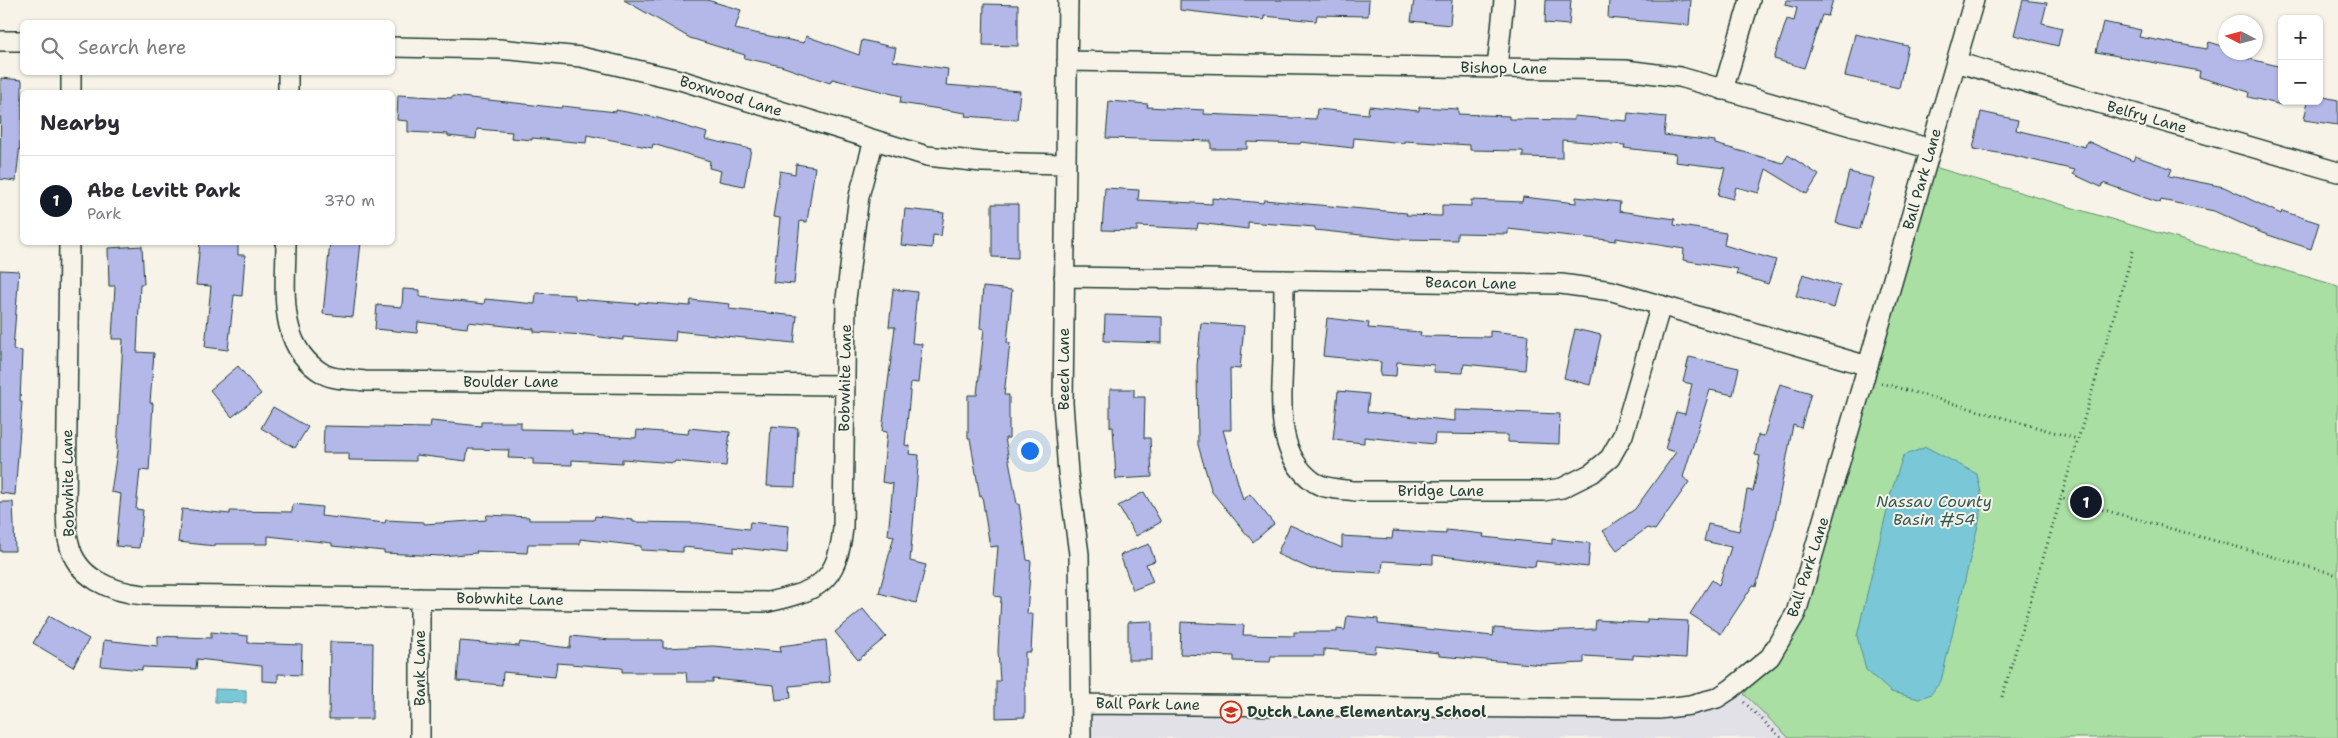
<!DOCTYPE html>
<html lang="en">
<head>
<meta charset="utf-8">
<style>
  body { margin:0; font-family:"Shantell Sans",sans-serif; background:#f2f2f3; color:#2b2b33 }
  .controls { position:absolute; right:15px; top:15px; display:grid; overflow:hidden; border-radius:8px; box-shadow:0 1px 4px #0004 }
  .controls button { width:45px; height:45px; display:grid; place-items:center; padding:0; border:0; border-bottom:1px solid #e1e1e2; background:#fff; color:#2b2b33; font:25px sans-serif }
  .compass { position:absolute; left:2218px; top:15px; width:45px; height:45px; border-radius:50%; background:#fff; box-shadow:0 1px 4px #0004; rotate:276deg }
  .you { position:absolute; left:1029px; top:450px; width:18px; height:18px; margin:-12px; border:4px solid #fff; border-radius:50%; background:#1a73e8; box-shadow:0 0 0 8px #1a73e833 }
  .badge { display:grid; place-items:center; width:32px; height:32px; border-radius:50%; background:#111827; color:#fff; font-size:16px; font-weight:700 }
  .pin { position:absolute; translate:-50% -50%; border:2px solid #fff; box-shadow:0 1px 5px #0006 }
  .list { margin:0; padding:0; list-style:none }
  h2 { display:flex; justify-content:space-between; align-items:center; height:65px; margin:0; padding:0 20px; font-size:21px }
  h2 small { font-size:16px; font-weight:400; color:#7c7c81 }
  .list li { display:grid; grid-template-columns:32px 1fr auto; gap:15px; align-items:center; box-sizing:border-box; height:90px; padding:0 20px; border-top:1px solid #e1e1e2 }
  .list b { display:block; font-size:19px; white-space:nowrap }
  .list p { margin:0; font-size:16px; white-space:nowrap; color:#7c7c81 }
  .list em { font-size:16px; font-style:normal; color:#7c7c81 }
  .icon { flex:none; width:28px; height:28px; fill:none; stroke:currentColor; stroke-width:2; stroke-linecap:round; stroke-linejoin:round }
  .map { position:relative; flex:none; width:2338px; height:738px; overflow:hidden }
  .search { position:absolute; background:#fff; box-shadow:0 1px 4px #0004; left:20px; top:20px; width:375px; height:55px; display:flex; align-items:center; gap:12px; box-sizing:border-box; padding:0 18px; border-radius:8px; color:#7c7c81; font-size:19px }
  .panel { position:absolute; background:#fff; box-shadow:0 1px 4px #0004; left:20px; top:90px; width:375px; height:155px; border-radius:8px }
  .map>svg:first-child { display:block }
  .built { fill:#e3e1e8 }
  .green { fill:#a9dfa2; stroke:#648e6b }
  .water { fill:#79c7d7; stroke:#559096 }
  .building { fill:#b3b8e9; stroke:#1f3d34 }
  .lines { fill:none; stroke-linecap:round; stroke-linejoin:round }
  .minor-casing { stroke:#1f3d34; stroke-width:22 }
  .path { stroke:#1f3d34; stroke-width:3; stroke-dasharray:1 4; stroke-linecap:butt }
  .minor { stroke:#f7f3e8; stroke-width:19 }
  .labels { text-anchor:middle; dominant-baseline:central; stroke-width:4; stroke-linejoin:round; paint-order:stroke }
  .street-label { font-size:15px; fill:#1f3d34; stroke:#f7f3e8 }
  .poi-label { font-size:15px; font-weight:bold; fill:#1f3d34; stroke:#f7f3e8; text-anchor:start }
  .water-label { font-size:16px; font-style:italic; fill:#315955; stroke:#f7f3e8 }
</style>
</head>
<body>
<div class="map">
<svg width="2338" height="738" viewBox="0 0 2338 738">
  <rect width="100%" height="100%" fill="#f7f3e8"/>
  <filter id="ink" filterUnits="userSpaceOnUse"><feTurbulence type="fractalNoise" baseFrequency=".02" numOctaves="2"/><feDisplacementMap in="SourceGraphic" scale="10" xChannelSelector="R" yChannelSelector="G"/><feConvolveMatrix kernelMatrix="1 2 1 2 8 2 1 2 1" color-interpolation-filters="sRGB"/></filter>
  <g filter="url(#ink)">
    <path class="built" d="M1744 694 1789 738H1085L1086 707 1665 717Z"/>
    <path class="green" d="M1931 166 2338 286V738H1789L1744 694 1800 620Z"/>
    <path class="water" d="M1926 447 1977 474 1981 493 1980 517 1941 681 1931 694 1919 699 1891 692 1866 670 1857 636 1891 493 1903 456Z
      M215 689 246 690V703L215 702Z"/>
    <path class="building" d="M624 0H707L741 10 735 29 804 43 806 36 859 55 862 40 896 48 893 61 948 69 946 85 1020 91 1017 120 965 116 966 113 900 103 901 96 832 79 830 83 781 66 744 58 745 55 690 38Z
      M1180 0H1369L1368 16 1317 15 1316 21 1264 16V20L1180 10Z
      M1414 0H1452L1450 25 1411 21Z
      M1546 0H1571L1569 25 1545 23Z
      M1609 0H1691L1689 25 1608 18Z
      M1786 0H1833L1828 16 1822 15 1804 68 1774 59 1787 19 1794 21 1797 8 1785 5Z
      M2023 0 2047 3 2042 23 2062 28 2058 46 2014 35Z
      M984 4 1018 5V46L983 45Z
      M2103 22 2141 30 2139 37 2207 49 2209 42 2226 47V52H2247L2246 58 2282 67V105L2248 97 2249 92 2199 77 2200 71 2096 52Z
      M1855 34 1908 46 1899 88 1845 76Z
      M1 78 22 80V125L16 181 0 179Z
      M398 95 452 98V96L561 108 562 106 616 112V110L658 118 707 133 705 139 751 149 744 186 719 181 721 171 709 168 710 161 653 144 652 148 587 135 586 143 532 138V140L511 138 512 132 477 129 476 139 448 136V134L408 132V121L397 120Z
      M2319 96 2338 100V125L2304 120 2308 101H2319Z
      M1109 101 1148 104 1147 107 1204 110V114L1316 119 1317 109 1368 114 1369 106 1419 111V107L1458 109V114L1509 116V119L1574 120V116L1627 121 1628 113 1666 117 1664 135 1715 141V144L1783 163 1788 155 1819 175 1807 194 1766 169 1759 193 1736 187 1733 199 1718 195 1725 168 1675 162 1676 154 1624 148 1625 145 1562 140V158L1523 157V151L1470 150V145L1404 141V143L1354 138 1353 148 1301 142 1300 144 1247 142V149H1211V141L1106 138Z
      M1981 112 2018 120 2016 130 2085 147 2087 141 2133 161 2135 156 2172 169 2169 176 2224 187 2281 214 2282 211 2319 223 2311 249 2262 233 2214 211 2161 200 2160 203 2103 183 2101 187 2073 174 2075 170 2011 155 1973 149Z
      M796 164 815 167 807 222 800 221 794 284 773 282 780 218 773 217 780 171 795 174Z
      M1849 172 1874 178 1860 229 1836 223Z
      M1105 188 1139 190 1138 200 1212 204V198L1263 203 1264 200 1407 213 1406 215 1442 216V205L1471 206V200L1522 202 1523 197 1576 203V197L1620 202 1619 211 1675 219 1674 225 1726 233 1724 245 1776 260 1768 284 1736 274 1738 269 1683 260 1684 249 1616 238V241L1508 229V234L1457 233V240L1398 239 1315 230V227L1248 222V229L1198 223 1197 229 1137 226V231L1102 230Z
      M992 204H1018V258L992 257Z
      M905 209 944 213 941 236 933 235 932 248 901 245Z
      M200 242H238V255H245L242 296 234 295 228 350 205 347 211 286 196 285Z
      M330 242H361L353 317 323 314Z
      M142 246 144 284H140L137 352 154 353 150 403H153L149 471 140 470 136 509 143 510 139 548 116 546 121 494 111 492 117 452 123 339H112L115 286H109L108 248Z
      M0 270 19 271 13 350 22 351 20 402H22L15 495 0 493Z
      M1803 274 1840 286 1834 308 1796 296Z
      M983 287 1012 290 1007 343H1010L1004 395H1009V438H1005L1017 504H1019L1027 560 1031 561 1027 614H1033L1031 652H1025V717L996 718V681H1000L998 651 1001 597 994 596 998 546 990 547 982 496 980 497 970 438H968V395H977L984 329 980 328Z
      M403 289 420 290V297L484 304 485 299 535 304 536 293 575 295V299L639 304V302L690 306 691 300 730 304 729 309 797 316 794 343 676 331 675 341 623 337V340L585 335 534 332V329L468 322 467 328 418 322 417 333 375 329 377 305 402 307Z
      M893 289 917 292 912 343 922 344 918 383 911 382 905 445 910 446 909 454 919 455 910 561 926 565 916 603 879 593 894 536 888 535 893 484 882 482 887 432 882 431 895 327H889Z
      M1105 315 1162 317V343L1104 341Z
      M1327 318 1369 323 1368 328 1421 332 1420 336 1490 337V331L1528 335 1525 370 1464 364 1463 373 1434 372V365L1397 362 1396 376 1380 375 1381 362 1323 356Z
      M1201 323 1244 326 1240 369 1230 368 1231 430H1223L1243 500 1250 494 1274 524 1253 542 1212 492 1198 445 1197 366Z
      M1575 329 1601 335 1590 385 1564 378Z
      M1689 357 1739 368 1733 395 1710 390 1683 477 1689 482 1655 530 1647 528 1617 550 1603 531 1635 509 1676 452 1665 449 1676 412 1685 414 1692 384 1683 382Z
      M238 366 261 394 232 417 210 390Z
      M1780 384 1811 393 1801 428 1793 425 1774 525 1756 586 1753 585 1721 634 1690 614 1712 580 1719 585 1731 547 1704 541 1708 524 1739 531 1747 490 1753 491 1760 456 1755 455 1758 435 1764 436Z
      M1110 389H1134V397H1145L1144 438H1150L1152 477 1116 479 1113 427H1110Z
      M1338 391 1369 394 1367 412 1455 421V410L1560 414 1559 444 1508 442V435L1435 434 1434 444 1364 437V443L1333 440Z
      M273 407 308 427 295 448 261 428Z
      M431 421 481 426V422H521V429L572 430V434L636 438 637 430 688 434 689 428 730 432 726 466 675 461 674 463 622 459V463L572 460V465L533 464V459L508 458 509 450 468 449 466 461 416 455V461L349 460V453H323L324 426 430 428Z
      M771 426 798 428 795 487 767 486Z
      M1144 492 1161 522 1136 536 1118 506Z
      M0 502H13L15 551H0Z
      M293 504 322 507 321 516 385 523 386 520 424 522V524L486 520 487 515 529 517V520H594L595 516 633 520V522L698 523 749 529 750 522 789 526 787 553 734 547V552L683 547V552L641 550V546L580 539V544H528L527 553 476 551 477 553 440 556 384 553V551L332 546V543L268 536V544H215V546L178 542 182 509 230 514V511L292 512Z
      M1290 525 1342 548V536L1392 539 1393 531 1446 534V530L1484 534 1483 537 1552 544V539L1590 543 1588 567 1536 561 1535 567 1433 555V564L1383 561 1382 573 1311 569 1277 554Z
      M1149 544 1155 561 1146 564 1153 582 1133 590 1120 555Z
      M863 609 886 637 858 660 835 632Z
      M49 616 89 639 73 667 33 643Z
      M1347 616 1378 619V624L1493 636 1494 628 1537 631 1595 629 1596 620 1647 623V619L1688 621 1686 658 1633 655V659L1584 656V663L1544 665 1439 656V653L1376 646 1375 653 1324 649V656H1271L1270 662 1234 661V656L1180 654 1181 622 1244 625 1243 635 1294 636V632H1337V629L1345 630Z
      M1152 621V660H1128V622Z
      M211 632 248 636V643L302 645 301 675 278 674V682L262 681V666L197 659 196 669 142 667V670L101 666 104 640 158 646V636L211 638Z
      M571 636 610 640H663V648L713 646 781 652 780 646 826 640 830 682 790 686 791 698 776 700 774 685 713 679V682H687L686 672H622V668L557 663 555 677 503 672 502 685 457 681 460 641 519 646 520 642 570 648Z
      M330 642 373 643 372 719H329Z"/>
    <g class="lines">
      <g class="minor-casing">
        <path id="minor" d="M1068 0 1063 403 1068 473 1079 554 1081 738
          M0 41H22
          M392 47 499 49 581 57 680 80 927 156 982 162 1065 164
          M1067 61 1625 70 1680 77 1931 149
          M1956 62 2338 172
          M1497 68 1504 0
          M1723 90 1750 0
          M71 92V72
          M288 92V72
          M69 242 66 512C67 522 66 534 69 543 76 578 112 592 144 595L768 602C818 591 837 583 843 528L846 299 859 196 874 140
          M286 242C286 289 276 347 324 374 334 380 353 379 365 381L844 385
          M1064 277 1561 284 1612 291 1868 366
          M1284 280C1284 305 1283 331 1283 357 1282 399 1274 454 1314 482 1326 490 1342 489 1355 491H1543L1562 488 1592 473 1610 458 1623 435 1661 305
          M1082 704 1659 709 1690 705 1717 698 1731 689 1770 657 1796 613 1974 0
          M420 738V598"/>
      </g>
      <path class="path" d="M2133 251 2061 498 2338 575
        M1881 383 2078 439
        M2002 697 2061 498
        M1744 702 1781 738"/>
      <use href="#minor" class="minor"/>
    </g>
  </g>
  <defs>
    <g id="school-ring" transform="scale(1.125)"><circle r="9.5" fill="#f7f3e8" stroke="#c8321e" stroke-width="1.5"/><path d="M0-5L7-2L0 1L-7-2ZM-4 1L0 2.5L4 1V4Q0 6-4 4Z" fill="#c8321e"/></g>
  </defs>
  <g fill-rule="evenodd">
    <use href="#school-ring" x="1231" y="712"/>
  </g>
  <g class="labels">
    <g class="street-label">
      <text transform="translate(1504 68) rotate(1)">Bishop Lane</text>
      <text transform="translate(731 96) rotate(17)">Boxwood Lane</text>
      <text transform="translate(2147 117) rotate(16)">Belfry Lane</text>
      <text transform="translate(1922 179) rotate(-74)">Ball Park Lane</text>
      <text transform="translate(1471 283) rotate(1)">Beacon Lane</text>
      <text transform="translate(1064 369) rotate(-90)">Beech Lane</text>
      <text transform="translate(845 378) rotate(-89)">Bobwhite Lane</text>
      <text x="511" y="382">Boulder Lane</text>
      <text transform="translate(68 483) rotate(-91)">Bobwhite Lane</text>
      <text x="1441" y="491">Bridge Lane</text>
      <text transform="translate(1808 567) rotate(-72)">Ball Park Lane</text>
      <text transform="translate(510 599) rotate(1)">Bobwhite Lane</text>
      <text transform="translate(420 668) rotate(-90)">Bank Lane</text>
      <text transform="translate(1148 704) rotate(1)">Ball Park Lane</text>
    </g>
    <g class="poi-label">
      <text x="1247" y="712">Dutch Lane Elementary School</text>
    </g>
    <g class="water-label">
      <text x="1934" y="501">Nassau County<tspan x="1934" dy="18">Basin #54</tspan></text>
    </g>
  </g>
</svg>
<div class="controls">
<button>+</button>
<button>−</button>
</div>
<svg class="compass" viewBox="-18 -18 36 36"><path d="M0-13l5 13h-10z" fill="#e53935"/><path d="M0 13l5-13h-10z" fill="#7c7c81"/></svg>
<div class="you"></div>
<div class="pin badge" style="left:2086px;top:502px">1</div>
<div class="search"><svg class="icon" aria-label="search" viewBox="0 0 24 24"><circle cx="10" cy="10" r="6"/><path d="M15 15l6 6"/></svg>Search here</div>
<section class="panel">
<h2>Nearby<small></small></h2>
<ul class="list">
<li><span class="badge">1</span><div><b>Abe Levitt Park</b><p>Park</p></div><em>370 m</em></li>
</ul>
</section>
</div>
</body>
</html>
